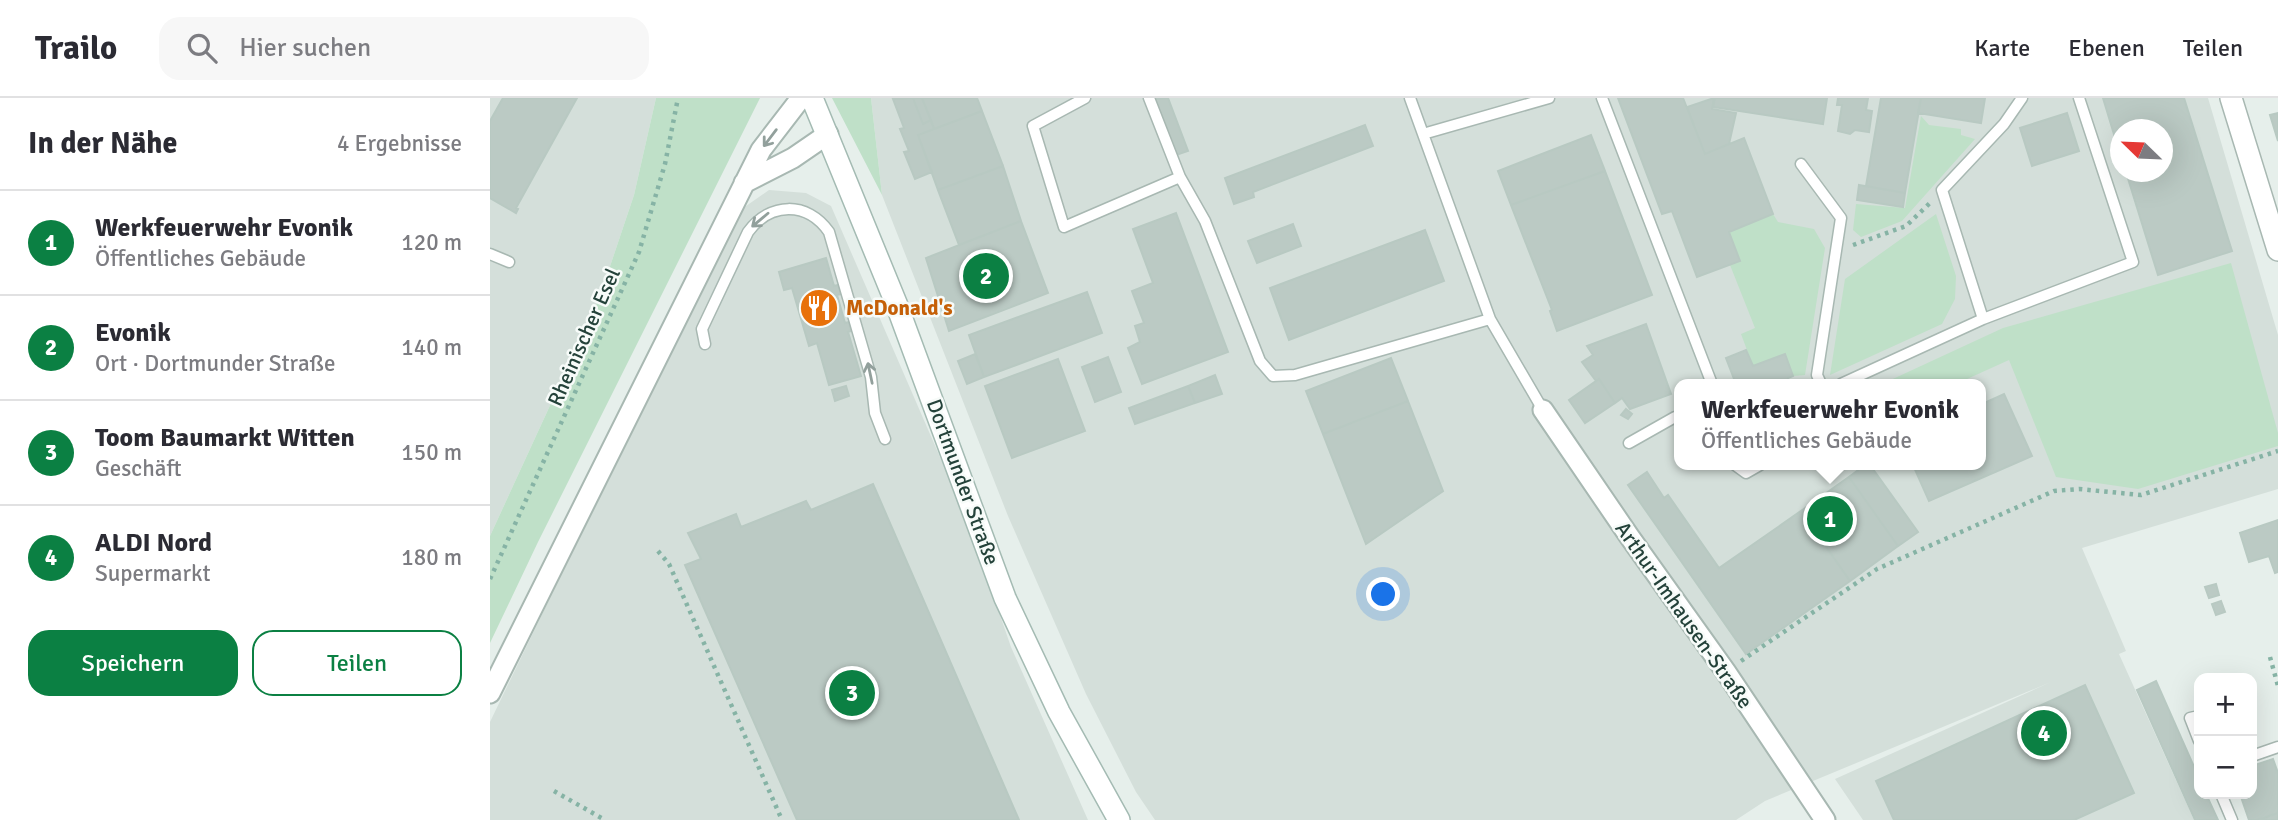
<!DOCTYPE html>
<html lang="de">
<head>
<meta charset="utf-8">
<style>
  body { margin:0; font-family:Signika,sans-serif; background:#f7f7f7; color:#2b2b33 }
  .controls { position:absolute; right:21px; bottom:21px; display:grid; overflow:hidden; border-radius:14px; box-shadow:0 7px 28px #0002 }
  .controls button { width:63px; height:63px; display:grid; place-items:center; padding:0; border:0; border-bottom:2px solid #e1e1e2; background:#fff; color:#2b2b33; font:35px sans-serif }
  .compass { position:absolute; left:1620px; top:21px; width:63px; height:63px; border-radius:50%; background:#fff; box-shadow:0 7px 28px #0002; rotate:293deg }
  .you { position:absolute; left:894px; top:497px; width:24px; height:24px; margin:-18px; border:5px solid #fff; border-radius:50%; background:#1a73e8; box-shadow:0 0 0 10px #1a73e833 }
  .badge { display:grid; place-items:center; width:46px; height:46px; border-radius:50%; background:#0b8043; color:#fff; font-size:23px; font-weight:700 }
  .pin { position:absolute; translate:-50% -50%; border:4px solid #fff; box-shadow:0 2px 7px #0006 }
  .popup { position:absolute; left:1184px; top:281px; width:312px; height:91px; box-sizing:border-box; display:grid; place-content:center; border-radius:14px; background:#fff; filter:drop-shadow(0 2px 5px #0005); font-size:23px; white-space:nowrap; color:#7c7c81 }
  .popup b { font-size:26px; color:#2b2b33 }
  .popup::after { content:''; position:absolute; left:50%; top:100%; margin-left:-14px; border:14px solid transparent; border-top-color:#fff }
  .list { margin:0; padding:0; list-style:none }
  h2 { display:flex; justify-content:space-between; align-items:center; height:91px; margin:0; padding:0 28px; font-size:30px }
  h2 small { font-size:23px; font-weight:400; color:#7c7c81 }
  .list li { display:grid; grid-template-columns:46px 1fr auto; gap:21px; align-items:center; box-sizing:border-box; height:105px; padding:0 28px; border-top:2px solid #e1e1e2 }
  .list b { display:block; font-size:26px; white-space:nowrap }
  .list p { margin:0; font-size:23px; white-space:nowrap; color:#7c7c81 }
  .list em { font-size:23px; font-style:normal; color:#7c7c81 }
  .actions { display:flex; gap:14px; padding:21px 28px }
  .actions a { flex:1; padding:16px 0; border:2px solid #0b8043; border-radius:21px; text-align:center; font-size:24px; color:#0b8043 }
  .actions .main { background:#0b8043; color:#fff }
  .icon { flex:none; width:38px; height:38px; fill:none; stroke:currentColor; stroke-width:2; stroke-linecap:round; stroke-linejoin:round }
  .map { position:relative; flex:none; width:1788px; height:722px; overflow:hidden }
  header { display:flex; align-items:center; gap:42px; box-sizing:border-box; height:98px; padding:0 35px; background:#fff; border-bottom:2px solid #e1e1e2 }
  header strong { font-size:33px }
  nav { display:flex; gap:38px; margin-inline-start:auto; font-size:24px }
  .search { width:490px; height:63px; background:#f7f7f7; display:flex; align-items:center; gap:18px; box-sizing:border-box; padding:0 24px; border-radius:21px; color:#7c7c81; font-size:26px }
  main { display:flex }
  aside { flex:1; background:#fff }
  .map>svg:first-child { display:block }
  .built { fill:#d4dfda; fill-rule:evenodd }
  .green { fill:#bfe0c8 }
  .building { fill:#bbcac4; stroke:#b8c9c2; stroke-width:2 }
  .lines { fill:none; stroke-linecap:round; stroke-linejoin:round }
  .service-casing { stroke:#a8b8b2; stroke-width:13 }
  .minor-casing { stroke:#a8b8b2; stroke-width:23 }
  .tertiary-casing { stroke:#a8b8b2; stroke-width:24 }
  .secondary-casing { stroke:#a4bbb3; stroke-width:24 }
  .path { stroke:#86b3a5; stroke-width:4.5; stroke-dasharray:3.5 5; stroke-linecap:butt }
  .service { stroke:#fff; stroke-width:10 }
  .minor { stroke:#fff; stroke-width:19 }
  .tertiary { stroke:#fff; stroke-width:21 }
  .secondary { stroke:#fff; stroke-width:21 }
  .oneway { stroke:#92a09c }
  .labels { text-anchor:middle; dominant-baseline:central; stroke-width:5; stroke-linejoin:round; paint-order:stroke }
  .food-label { font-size:21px; font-weight:bold; fill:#c56008; stroke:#f7fbf9; text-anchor:start }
  .street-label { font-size:21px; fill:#24423a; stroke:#f7fbf9 }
</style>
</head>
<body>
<header>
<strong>Trailo</strong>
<div class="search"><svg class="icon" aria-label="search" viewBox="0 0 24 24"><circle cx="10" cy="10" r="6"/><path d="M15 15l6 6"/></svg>Hier suchen</div>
<nav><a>Karte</a><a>Ebenen</a><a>Teilen</a></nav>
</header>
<main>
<aside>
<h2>In der Nähe<small>4 Ergebnisse</small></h2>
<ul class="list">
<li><span class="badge">1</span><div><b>Werkfeuerwehr Evonik</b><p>Öffentliches Gebäude</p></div><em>120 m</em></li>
<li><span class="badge">2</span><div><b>Evonik</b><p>Ort · Dortmunder Straße</p></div><em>140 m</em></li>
<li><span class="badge">3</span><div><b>Toom Baumarkt Witten</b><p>Geschäft</p></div><em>150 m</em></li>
<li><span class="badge">4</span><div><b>ALDI Nord</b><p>Supermarkt</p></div><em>180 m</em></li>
</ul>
<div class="actions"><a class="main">Speichern</a><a>Teilen</a></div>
</aside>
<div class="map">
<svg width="1788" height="722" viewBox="0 0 1788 722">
  <rect width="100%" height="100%" fill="#e6efeb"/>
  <path class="built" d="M0 0H166L144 97 109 201 0 438Z
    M381 0H1718L1788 237V391L1592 450 1636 553 1629 556 1704 722H1373L1345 681 1561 584 1275 703 1246 722H665L646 694 596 596 518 418 392 97ZM1630 32H1672V74H1630ZM1190 286H1490V367H1190Z
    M279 92 316 95 341 108 476 419 521 549 598 722H0V624L246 115Z"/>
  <path class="green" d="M166 0H270L48 444 0 545V438L109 201 144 97Z
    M342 0H381L392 97Z
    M1431 18 1439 27 1471 31V37L1485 41 1412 123 1371 139 1363 132 1366 106 1415 110Z
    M1283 116 1288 124 1324 131 1335 150 1315 277 1303 278 1295 256 1263 268 1251 236 1265 230 1240 167 1239 134Z
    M1446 116 1466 178 1465 201 1452 226 1340 277 1355 181Z
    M1741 165 1788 335V348L1648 391 1566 379 1519 262 1466 286H1392L1513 230Z"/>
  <path class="building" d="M13 0H87L26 110 28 111 26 115 0 100V23Z
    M423 0 433 26 441 22 444 31 428 37 442 74 425 81 414 54 419 53 410 31 414 30 403 1Z
    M423 0H432L441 22 433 26Z
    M432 0H487L492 13 444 31Z
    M678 0 698 53 686 57 665 1Z
    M1128 0H1193L1215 56 1254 40 1283 116 1239 134 1250 163 1207 179 1182 113 1172 116Z
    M1224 0 1222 11 1246 15 1239 46 1215 56 1197 9Z
    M1225 0H1337L1333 26 1223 9Z
    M1348 0H1378L1376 12 1382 13 1379 34 1365 32 1360 36 1348 33 1352 7H1347Z
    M1391 0H1431L1415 95 1376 88Z
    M1431 0H1495L1491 25 1428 15Z
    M1613 0H1694L1742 153 1668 177 1636 74H1672V32H1630V56Z
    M492 13 513 68 448 92 428 37Z
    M1577 15 1589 53 1542 68 1530 30Z
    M1788 15V43L1780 17Z
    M875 27 883 48 763 94 764 99 744 106 735 80Z
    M1101 37 1115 73 1021 107 1008 73Z
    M513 68 531 123 469 147 448 92Z
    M1115 73 1162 197 1067 233 1060 213 1062 212 1021 107Z
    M1369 87 1415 95 1413 109 1367 102Z
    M686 115 738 254 652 286 638 250 650 244 645 228 654 225 642 193 663 185 643 131Z
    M531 123 558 195 459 233 436 160Z
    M803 126 811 148 767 165 758 143Z
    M935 132 954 183 799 242 780 190Z
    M336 160 344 188 348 187 351 196 347 197 355 225 359 224 361 233 358 234 371 278 339 287 327 245 319 248 302 190 294 192 289 174Z
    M597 194 612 235 494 279 479 237Z
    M1156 226 1181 296 1140 311 1132 300 1125 305 1109 281 1106 283 1092 264 1103 257 1097 248Z
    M1256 252 1263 268 1295 256 1303 278 1298 280 1300 286H1291L1290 284 1287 286H1246L1236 260Z
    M485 256 494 279 477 286 468 263Z
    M618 259 631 294 605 304 592 269Z
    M901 260 918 303 833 336 816 293Z
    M568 261 595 333 522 360 495 288Z
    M725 277 732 296 705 305 698 288Z
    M1109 281 1125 305 1095 325 1079 302Z
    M356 288 359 298 345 303 342 292Z
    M698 288 705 305 645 326 639 310Z
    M1514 296 1542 358 1439 403 1423 367H1490V307Z
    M918 303 953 393 876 446 833 336Z
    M1136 311 1142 316 1138 321 1131 317Z
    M1375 367H1380L1428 434 1408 448 1359 379Z
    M1157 374 1174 400 1178 397 1229 470 1311 413 1360 483 1256 556 1138 387Z
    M1359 379 1408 448 1360 483 1311 413Z
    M383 386 529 722H307L195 467 211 461 198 435 246 416 251 429 316 403 321 412Z
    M1788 422V474L1785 475 1779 458 1759 464 1750 435Z
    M1726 486 1729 497 1719 500 1715 489Z
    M1731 503 1735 514 1726 517 1722 506Z
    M1666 583 1709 680V696H1716L1728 722H1705L1647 592Z
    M1595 587 1644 695 1584 722H1404L1386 683Z
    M1783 661 1788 675V715L1768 722H1759L1750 696H1762V668Z
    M1788 715V722H1768Z"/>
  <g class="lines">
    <g class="service-casing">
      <path id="service" d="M595 0 543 28 574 129 690 79
        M659 0 690 79 715 123 770 263 783 278 805 277 1000 221
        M920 0 1000 221 1053 312
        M1112 0 1222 286
        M933 36 1059 0
        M1311 66 1351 120 1327 277 1331 286
        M0 156 19 164
        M1493 221 1452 92 1514 26 1532 0
        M215 246 212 231 258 134C280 104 317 103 339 134L381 279 385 315 395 341
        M1351 286 1493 221 1643 164 1589 0
        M1139 345 1185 319 1190 322
        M1245 367 1256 375 1270 367
        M1709 618 1700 620 1709 643
        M1762 658 1788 649
        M1731 696 1742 722"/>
    </g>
    <g class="minor-casing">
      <path id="minor" d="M254 85 303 60 338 36
        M1053 312 1139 438 1236 574 1335 722
        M0 595 271 52 311 0"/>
    </g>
    <g class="tertiary-casing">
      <path id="tertiary" d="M1741 0 1788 152"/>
    </g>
    <g class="secondary-casing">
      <path id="secondary" d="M322 0 406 205 515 500 569 614 629 722"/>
    </g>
    <path class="path" d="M1363 147 1416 128 1440 105
      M168 453 179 466 292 722
      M0 481 149 154 175 66 188 0
      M1780 559 1788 588
      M1251 563 1387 471 1564 393 1589 391 1651 397 1788 353
      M64 693 115 722"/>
    <use href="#service" class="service"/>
    <use href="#minor" class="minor"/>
    <use href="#tertiary" class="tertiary"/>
    <use href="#secondary" class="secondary"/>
  </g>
  <defs><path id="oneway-shaft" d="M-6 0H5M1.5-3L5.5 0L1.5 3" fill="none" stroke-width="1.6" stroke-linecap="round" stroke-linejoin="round" transform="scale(1.75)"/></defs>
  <g class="oneway">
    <use href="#oneway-shaft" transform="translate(280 40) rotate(127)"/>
    <use href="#oneway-shaft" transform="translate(270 122) rotate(140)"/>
    <use href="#oneway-shaft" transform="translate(380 275) rotate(-102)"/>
  </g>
  <defs>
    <g id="restaurant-disc" transform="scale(2.0125)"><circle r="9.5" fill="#e8710a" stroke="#f7fbf9"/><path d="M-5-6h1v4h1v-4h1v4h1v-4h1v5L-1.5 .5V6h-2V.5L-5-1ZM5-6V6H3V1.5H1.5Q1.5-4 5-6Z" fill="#fff"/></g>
  </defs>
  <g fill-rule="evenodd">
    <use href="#restaurant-disc" x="329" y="210"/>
  </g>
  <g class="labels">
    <g class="food-label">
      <text x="356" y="210">McDonald's</text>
    </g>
    <g class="street-label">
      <text transform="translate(94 239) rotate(-66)">Rheinischer Esel</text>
      <text transform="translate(473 384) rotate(70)">Dortmunder Straße</text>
      <text transform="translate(1194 517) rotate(55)">Arthur-Imhausen-Straße</text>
    </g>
  </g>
</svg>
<div class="controls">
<button>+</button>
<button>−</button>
</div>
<svg class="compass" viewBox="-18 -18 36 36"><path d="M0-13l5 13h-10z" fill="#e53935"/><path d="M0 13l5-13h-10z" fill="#7c7c81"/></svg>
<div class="you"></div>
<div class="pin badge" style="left:1340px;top:421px">1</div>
<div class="popup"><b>Werkfeuerwehr Evonik</b>Öffentliches Gebäude</div>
<div class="pin badge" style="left:496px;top:178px">2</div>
<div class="pin badge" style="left:362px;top:595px">3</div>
<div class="pin badge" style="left:1554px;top:635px">4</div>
</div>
</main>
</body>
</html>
